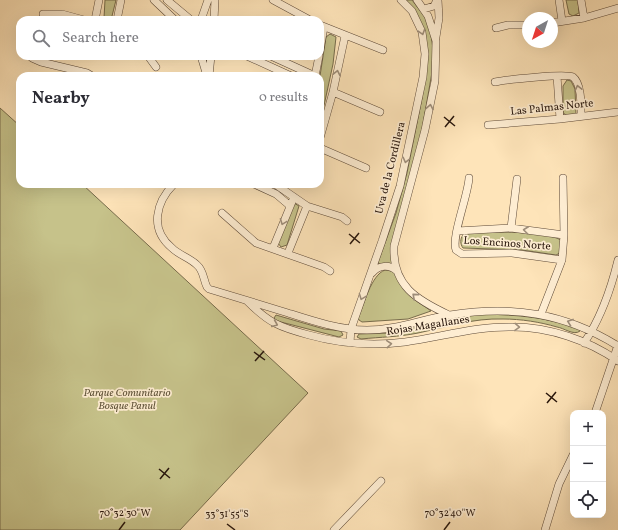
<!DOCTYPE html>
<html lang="en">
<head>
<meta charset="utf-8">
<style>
  body { margin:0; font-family:Vollkorn,serif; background:#f2f2f3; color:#2b2b33 }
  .controls { position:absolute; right:12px; bottom:12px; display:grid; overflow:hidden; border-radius:8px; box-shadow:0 4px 16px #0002 }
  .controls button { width:36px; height:36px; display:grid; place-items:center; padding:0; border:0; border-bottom:1px solid #e1e1e2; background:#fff; color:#2b2b33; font:20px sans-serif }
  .compass { position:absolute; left:522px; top:12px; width:36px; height:36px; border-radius:50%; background:#fff; box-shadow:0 4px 16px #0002; rotate:219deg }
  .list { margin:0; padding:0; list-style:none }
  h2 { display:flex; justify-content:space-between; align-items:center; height:52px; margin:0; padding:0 16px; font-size:17px }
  h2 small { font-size:13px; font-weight:400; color:#7c7c81 }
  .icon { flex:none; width:22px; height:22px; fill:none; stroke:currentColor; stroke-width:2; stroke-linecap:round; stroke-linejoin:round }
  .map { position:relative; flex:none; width:618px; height:530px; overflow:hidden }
  .search { position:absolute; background:#fff; box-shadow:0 4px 16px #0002; left:16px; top:16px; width:308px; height:44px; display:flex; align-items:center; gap:10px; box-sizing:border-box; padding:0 14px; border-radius:12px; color:#7c7c81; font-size:15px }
  .panel { position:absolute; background:#fff; box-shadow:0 4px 16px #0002; left:16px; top:72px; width:308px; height:116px; border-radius:12px }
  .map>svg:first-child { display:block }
  .green { fill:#c6c28a; stroke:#786c4c }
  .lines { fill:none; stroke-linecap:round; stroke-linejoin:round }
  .minor-casing { stroke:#5e4a38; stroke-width:8 }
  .minor { stroke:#feedd2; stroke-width:7 }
  .oneway { stroke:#9e8d79 }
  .ticks { fill:none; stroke:#29170d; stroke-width:1.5 }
  .labels { text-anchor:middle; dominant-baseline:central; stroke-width:3.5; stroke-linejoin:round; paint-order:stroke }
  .street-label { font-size:11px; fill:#29170d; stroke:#feedd2 }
  .park-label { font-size:11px; font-style:italic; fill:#605339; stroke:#feedd2 }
  .ticks-label { font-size:10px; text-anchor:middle; fill:#29170d; stroke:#feedd2; stroke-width:3.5; stroke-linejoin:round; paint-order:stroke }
</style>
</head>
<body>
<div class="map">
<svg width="618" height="530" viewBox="0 0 618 530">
  <rect width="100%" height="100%" fill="#fee4b9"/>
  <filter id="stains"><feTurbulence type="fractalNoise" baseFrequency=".005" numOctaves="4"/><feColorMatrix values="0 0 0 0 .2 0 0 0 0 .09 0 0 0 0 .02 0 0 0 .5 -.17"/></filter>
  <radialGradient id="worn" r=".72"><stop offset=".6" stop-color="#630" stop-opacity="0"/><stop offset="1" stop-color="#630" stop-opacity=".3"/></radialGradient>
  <path class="green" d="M105 0H116L111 20H106L104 18Z
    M405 0H412L425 17 431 35 433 49 432 72 422 130 392 243V265L379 264 378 262 396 213 407 173 422 98 428 54Z
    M566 0H578L579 13 573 16 569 14Z
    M330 34 336 37 333 64 320 124V76L326 37Z
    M567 80 571 81 575 89 576 115 568 116 563 113V86Z
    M0 108 20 126V184H82L308 393 180 530H0Z
    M294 203 299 206 287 245 281 247 278 243Z
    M472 233C494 232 542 230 561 240L560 253 556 255 522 250 463 248C460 244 460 239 463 235Z
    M385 270C400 270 405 288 413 298 418 303 426 307 431 311L408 319 362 322 359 320 358 318C364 305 371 275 385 270Z
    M484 314C517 315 548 317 579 329L580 331C574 336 564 328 557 327 540 322 521 319 503 319 473 318 447 327 418 333 399 337 380 337 361 339L357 337 359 334 393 333 463 316Z
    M276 315 324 329 341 331 343 335 339 337 277 321 274 318Z"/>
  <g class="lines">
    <g class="minor-casing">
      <path id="minor" d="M154 0 175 20
        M167 0 191 20
        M273 0 310 20
        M417 0 428 16 436 41 435 81 425 130 394 246C392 286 417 300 449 315
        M559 0 562 21
        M581 0 584 18
        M424 9 434 6 437 0
        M43 14H62L84 20
        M95 20 99 0
        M117 20 121 0
        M201 20 208 0
        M214 20 215 0
        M552 23 584 18 618 8
        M320 25 383 50
        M496 28 508 25H528
        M436 37 439 18 438 0
        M320 50 324 27
        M148 56 156 67
        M201 56 207 76
        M247 56 291 76
        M271 56 315 76
        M32 58 41 62 87 73 92 76
        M209 76 211 56
        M315 76 319 56
        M557 76 560 119
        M495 82C504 80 567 73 573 77 582 84 581 106 581 116
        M333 92 380 112
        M488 125 560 119 618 112
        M320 138 333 92 345 36
        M320 148 366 168
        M469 178C468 196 451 237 456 250L462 254 512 253 562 260
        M174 184C156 202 149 229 172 248 179 255 190 258 197 265 204 271 203 279 207 287L209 289C236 297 262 305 288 313 313 321 340 330 367 330 396 330 422 319 450 315 512 305 565 313 618 346
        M254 184 276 194 289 205
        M275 184 307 206 342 217 347 221
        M222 213 256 243 324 267 330 271
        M511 228 517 179
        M457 231 511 228 564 235
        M273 248 294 197
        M288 253 307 206
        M372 273C379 265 389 264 397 271
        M247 301C269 323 279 327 309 335 341 344 373 346 405 342 441 337 477 326 513 327 549 327 588 340 618 361
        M541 314 562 260 564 235 563 178
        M350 343 351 329 382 241 400 186 423 77 425 54 422 32 412 11 401 0
        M584 343C601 318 611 289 618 260
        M595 413 618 345
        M334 530 381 481
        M545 530 559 484 573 455"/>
    </g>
    <use href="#minor" class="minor"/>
  </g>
  <defs><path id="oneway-chevron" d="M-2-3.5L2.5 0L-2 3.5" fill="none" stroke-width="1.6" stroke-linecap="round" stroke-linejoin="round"/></defs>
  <g class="oneway">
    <use href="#oneway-chevron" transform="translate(422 32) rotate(73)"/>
    <use href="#oneway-chevron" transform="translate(337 73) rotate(-78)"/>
    <use href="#oneway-chevron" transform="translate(578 88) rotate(-103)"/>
    <use href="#oneway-chevron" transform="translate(430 107) rotate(-79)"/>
    <use href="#oneway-chevron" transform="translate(406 160) rotate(104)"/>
    <use href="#oneway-chevron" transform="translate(283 222) rotate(111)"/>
    <use href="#oneway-chevron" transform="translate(526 230) rotate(-173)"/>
    <use href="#oneway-chevron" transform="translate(415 296) rotate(-140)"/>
    <use href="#oneway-chevron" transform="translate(362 297) rotate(111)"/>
    <use href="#oneway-chevron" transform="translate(570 322) rotate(-160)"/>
    <use href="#oneway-chevron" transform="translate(275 324) rotate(23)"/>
    <use href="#oneway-chevron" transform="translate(517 327) rotate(2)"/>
    <use href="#oneway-chevron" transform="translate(389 344) rotate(-5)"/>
  </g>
  <path class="ticks" d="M444 117 455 126M445 127 454 116M349 234 360 243M350 244 359 233M254 352 265 360M255 361 264 351M546 393 557 402M547 403 556 392M159 469 170 478M160 479 169 468M227 524 235 530M119 530 125 522M444 530 450 522"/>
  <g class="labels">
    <g class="street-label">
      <text transform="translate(552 108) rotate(-6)">Las Palmas Norte</text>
      <text transform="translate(391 168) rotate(-76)">Uva de la Cordillera</text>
      <text transform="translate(507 244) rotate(4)">Los Encinos Norte</text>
      <text transform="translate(428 326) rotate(-9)">Rojas Magallanes</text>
    </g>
    <g class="park-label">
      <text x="127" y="393">Parque Comunitario<tspan x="127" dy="13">Bosque Panul</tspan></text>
    </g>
  </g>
  <g class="ticks-label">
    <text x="125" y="516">70°32'30"W</text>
    <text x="450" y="516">70°32'40"W</text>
    <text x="227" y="517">33°31'55"S</text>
  </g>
  <rect width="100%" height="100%" filter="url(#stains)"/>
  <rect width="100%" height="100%" fill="url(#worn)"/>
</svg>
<div class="controls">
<button>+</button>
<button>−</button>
<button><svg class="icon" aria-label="locate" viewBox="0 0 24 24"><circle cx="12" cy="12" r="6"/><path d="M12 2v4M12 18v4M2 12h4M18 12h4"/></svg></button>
</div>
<svg class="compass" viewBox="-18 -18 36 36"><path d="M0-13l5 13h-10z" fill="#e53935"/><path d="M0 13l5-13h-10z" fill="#7c7c81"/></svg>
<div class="search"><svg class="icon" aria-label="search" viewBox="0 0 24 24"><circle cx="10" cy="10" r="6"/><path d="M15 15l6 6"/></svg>Search here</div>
<section class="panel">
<h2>Nearby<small>0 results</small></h2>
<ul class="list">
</ul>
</section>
</div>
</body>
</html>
